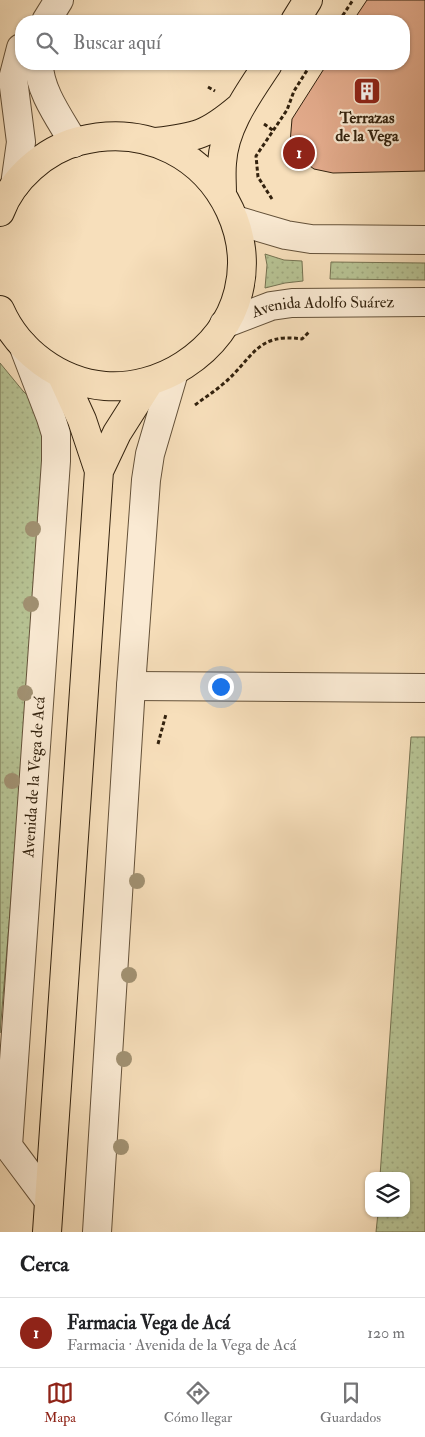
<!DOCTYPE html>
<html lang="es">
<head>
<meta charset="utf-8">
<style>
  body { margin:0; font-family:"IM FELL Double Pica",serif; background:#f2f2f2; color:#202124 }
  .controls { position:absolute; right:15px; bottom:15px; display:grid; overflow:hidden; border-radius:10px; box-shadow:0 1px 4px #0004 }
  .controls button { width:45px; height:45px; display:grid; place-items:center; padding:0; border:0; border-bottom:1px solid #e0e0e0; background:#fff; color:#202124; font:25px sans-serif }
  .you { position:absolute; left:220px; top:686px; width:18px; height:18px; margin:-12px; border:4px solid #fff; border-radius:50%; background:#1a73e8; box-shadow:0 0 0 8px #1a73e833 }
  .badge { display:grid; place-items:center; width:32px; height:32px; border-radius:50%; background:#8f2418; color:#fff; font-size:16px; font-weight:700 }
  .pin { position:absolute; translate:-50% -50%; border:2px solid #fff; box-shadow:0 1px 5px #0006 }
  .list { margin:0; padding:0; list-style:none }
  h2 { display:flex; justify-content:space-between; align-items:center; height:65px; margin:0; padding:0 20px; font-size:21px }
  h2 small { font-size:16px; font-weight:400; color:#757577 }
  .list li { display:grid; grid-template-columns:32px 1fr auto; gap:15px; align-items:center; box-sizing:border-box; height:70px; padding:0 20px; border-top:1px solid #e0e0e0 }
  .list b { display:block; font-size:19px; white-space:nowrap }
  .list p { margin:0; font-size:16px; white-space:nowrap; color:#757577 }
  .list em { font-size:16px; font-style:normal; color:#757577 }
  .icon { flex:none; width:28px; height:28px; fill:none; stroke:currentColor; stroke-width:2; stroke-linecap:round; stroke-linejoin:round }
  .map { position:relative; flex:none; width:425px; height:1232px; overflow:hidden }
  .search { position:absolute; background:#fff; box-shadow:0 1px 4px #0004; left:15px; right:15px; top:15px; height:55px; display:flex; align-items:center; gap:12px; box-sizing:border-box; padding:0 18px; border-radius:20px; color:#757577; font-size:19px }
  .sheet { height:135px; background:#fff }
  nav { display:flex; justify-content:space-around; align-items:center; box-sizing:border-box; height:70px; border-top:1px solid #e0e0e0; background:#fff; font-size:14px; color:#757577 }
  nav a { display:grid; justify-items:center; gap:2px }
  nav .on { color:#8f2418 }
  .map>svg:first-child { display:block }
  .park { fill:url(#park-dots); stroke:#757251 }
  .building { fill:#e3ab8c; stroke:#33220e }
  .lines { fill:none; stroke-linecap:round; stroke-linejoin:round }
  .minor-casing { stroke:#645139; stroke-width:30 }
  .major-casing { stroke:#33220e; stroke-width:30 }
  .path { stroke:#33220e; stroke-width:3; stroke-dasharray:4 2.5; stroke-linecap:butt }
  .minor { stroke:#faead3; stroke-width:28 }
  .major { stroke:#f7dfbb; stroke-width:28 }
  .tree { fill:#a19172 }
  .labels { text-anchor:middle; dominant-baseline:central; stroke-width:4.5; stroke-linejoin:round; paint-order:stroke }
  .poi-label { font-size:16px; font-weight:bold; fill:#33220e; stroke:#faead3 }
  .street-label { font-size:16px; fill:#33220e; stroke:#faead3 }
</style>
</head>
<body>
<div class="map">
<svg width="425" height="1232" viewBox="0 0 425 1232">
  <defs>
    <pattern id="park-dots" width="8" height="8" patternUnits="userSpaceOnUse" patternTransform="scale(1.25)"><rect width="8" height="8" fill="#b7c394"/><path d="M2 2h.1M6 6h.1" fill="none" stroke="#9ea77e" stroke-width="1.8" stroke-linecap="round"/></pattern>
  </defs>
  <rect width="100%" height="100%" fill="#f7dfbb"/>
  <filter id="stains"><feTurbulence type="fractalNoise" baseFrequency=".004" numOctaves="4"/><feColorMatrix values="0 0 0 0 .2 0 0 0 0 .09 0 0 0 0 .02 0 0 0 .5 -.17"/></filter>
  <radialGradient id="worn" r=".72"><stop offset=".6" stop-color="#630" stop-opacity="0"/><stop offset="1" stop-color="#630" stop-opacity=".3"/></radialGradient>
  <path class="park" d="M265 254 284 260 302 261 303 281 285 283 265 288 267 265Z
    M331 262 425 263V280L330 279Z
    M0 363 23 391 51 418 0 1033Z
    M411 737H425V1232H376L378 1213H406V1176H380Z"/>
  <path class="building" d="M367 0H425V171L333 173 314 169 299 158 290 143 292 119 327 64H404V21H353Z"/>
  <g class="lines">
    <g class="minor-casing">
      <g id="minor">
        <path d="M46 21 59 0"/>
        <path d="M39 64C39 91 61 120 74 143"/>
        <path d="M15 185 21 142 13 79 21 48"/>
        <path d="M235 220 286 235 311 239 425 240"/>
        <path id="s1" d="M224 324 271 306 292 303 425 302"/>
        <path d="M23 345 51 418 56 434V461L8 1146 49 1201"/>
        <path d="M131 686 425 688"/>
        <path d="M97 1232 131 686 146 480 150 454 174 372"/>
      </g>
    </g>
    <g class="major-casing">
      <path id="major" d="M295 21 308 0
        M156 142C197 137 207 135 239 108
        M222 194C222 184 221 173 222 163 224 126 249 93 268 64
        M0 212C12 179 45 150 79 141 220 105 305 286 184 365 161 380 132 388 105 386 59 382 18 351 0 310
        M99 471 117 433 150 381
        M47 1232 99 471 82 420 61 374"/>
    </g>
    <path class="path" d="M339 21 353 0
      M208 87 215 91
      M264 124 274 131
      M272 199 258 177 256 156 287 110 294 91 311 64
      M195 405C204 398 214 392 223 384 253 359 256 332 302 339L310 331
      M158 744 166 714"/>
    <use href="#minor" class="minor"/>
    <use href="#major" class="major"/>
  </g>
  <g class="tree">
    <circle cx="33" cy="529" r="8"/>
    <circle cx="31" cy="604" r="8"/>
    <circle cx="25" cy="693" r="8"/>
    <circle cx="12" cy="781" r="8"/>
    <circle cx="137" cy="881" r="8"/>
    <circle cx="129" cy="975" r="8"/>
    <circle cx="124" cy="1059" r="8"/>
    <circle cx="121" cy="1147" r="8"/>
  </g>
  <defs>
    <g id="building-square" transform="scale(1.4375)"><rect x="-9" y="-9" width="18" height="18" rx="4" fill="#8f2418" stroke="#faead3"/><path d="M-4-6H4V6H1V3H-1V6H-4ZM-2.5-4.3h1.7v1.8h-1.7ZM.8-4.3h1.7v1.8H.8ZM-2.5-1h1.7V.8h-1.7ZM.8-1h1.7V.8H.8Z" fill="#fff"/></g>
  </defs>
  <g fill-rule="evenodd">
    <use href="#building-square" x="367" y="91"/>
  </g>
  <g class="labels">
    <g class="poi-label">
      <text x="367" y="118">Terrazas<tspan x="367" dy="18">de la Vega</tspan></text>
    </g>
    <g class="street-label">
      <text stroke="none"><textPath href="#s1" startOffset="102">Avenida Adolfo Suárez</textPath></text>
      <text transform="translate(34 777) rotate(-86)">Avenida de la Vega de Acá</text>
    </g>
  </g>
  <rect width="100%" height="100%" filter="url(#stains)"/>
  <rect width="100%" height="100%" fill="url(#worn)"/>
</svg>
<div class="controls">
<button><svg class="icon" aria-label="layers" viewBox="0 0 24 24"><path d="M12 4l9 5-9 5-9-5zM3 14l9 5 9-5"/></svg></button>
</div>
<div class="you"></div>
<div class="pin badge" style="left:299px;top:153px">1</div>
<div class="search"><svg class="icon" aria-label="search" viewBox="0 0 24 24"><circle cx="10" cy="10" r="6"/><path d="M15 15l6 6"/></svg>Buscar aquí</div>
</div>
<section class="sheet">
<h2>Cerca<small></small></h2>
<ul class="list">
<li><span class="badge">1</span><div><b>Farmacia Vega de Acá</b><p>Farmacia · Avenida de la Vega de Acá</p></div><em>120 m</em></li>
</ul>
</section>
<nav>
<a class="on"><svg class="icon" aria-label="map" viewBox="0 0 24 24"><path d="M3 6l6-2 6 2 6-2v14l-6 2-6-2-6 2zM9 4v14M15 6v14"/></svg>Mapa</a>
<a><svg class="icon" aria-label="directions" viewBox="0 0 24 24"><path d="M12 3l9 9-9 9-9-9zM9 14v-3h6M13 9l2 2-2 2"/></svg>Cómo llegar</a>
<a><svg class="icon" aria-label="saved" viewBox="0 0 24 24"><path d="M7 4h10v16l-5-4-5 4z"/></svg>Guardados</a>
</nav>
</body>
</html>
